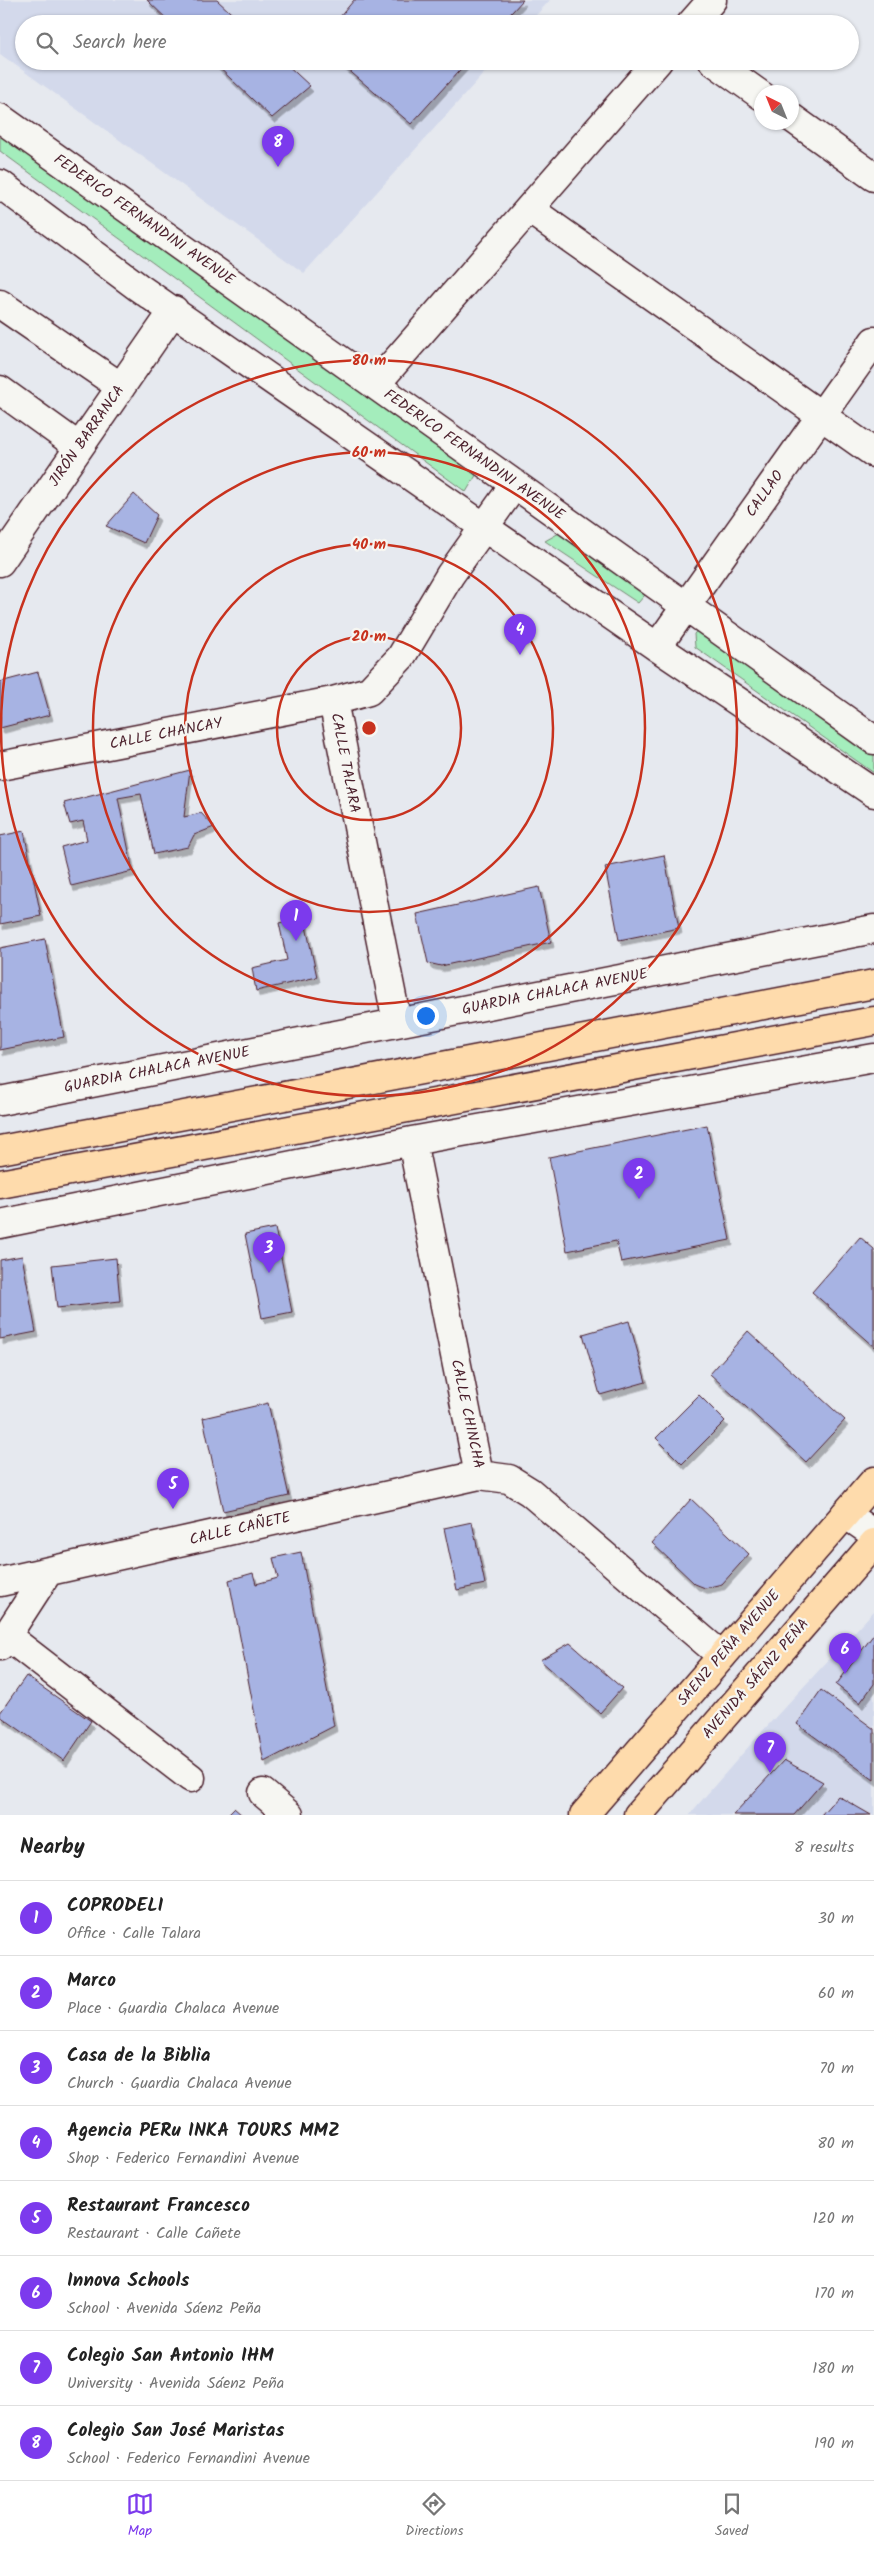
<!DOCTYPE html>
<html lang="en">
<head>
<meta charset="utf-8">
<style>
  body { margin:0; font-family:Kalam,sans-serif; background:#f6f6f6; color:#222 }
  .compass { position:absolute; left:754px; top:85px; width:45px; height:45px; border-radius:50%; background:#fff; box-shadow:0 1px 4px #0004; rotate:317deg }
  .you { position:absolute; left:425px; top:1015px; width:18px; height:18px; margin:-12px; border:4px solid #fff; border-radius:50%; background:#1a73e8; box-shadow:0 0 0 8px #1a73e833 }
  .badge { display:grid; place-items:center; width:32px; height:32px; border-radius:50%; background:#7c3aed; color:#fff; font-size:16px; font-weight:700 }
  .pin { position:absolute; translate:-50% -41px; filter:drop-shadow(0 1px 2px #0008) }
  .pin::after { content:''; position:absolute; top:26px; width:18px; height:15px; background:inherit; clip-path:polygon(0 0,100% 0,50% 100%) }
  .list { margin:0; padding:0; list-style:none }
  h2 { display:flex; justify-content:space-between; align-items:center; height:65px; margin:0; padding:0 20px; font-size:21px }
  h2 small { font-size:16px; font-weight:400; color:#767676 }
  .list li { display:grid; grid-template-columns:32px 1fr auto; gap:15px; align-items:center; box-sizing:border-box; height:75px; padding:0 20px; border-top:1px solid #e0e0e0 }
  .list b { display:block; font-size:19px; white-space:nowrap }
  .list p { margin:0; font-size:16px; white-space:nowrap; color:#767676 }
  .list em { font-size:16px; font-style:normal; color:#767676 }
  .icon { flex:none; width:28px; height:28px; fill:none; stroke:currentColor; stroke-width:2; stroke-linecap:round; stroke-linejoin:round }
  .map { position:relative; flex:none; width:874px; height:1815px; overflow:hidden }
  .search { position:absolute; background:#fff; box-shadow:0 1px 4px #0004; left:15px; right:15px; top:15px; height:55px; display:flex; align-items:center; gap:12px; box-sizing:border-box; padding:0 18px; border-radius:28px; color:#767676; font-size:19px }
  .sheet { height:665px; background:#fff }
  nav { display:flex; justify-content:space-around; align-items:center; box-sizing:border-box; height:70px; border-top:1px solid #e0e0e0; background:#fff; font-size:14px; color:#767676 }
  nav a { display:grid; justify-items:center; gap:2px }
  nav .on { color:#7c3aed }
  .map>svg:first-child { display:block }
  .built { fill:#d3d9eb }
  .green { fill:#a4edbc; stroke:#778674 }
  .building { fill:#a7b3e3; stroke:#4a1f2b; filter:url(#shadow) }
  .lines { fill:none; stroke-linecap:round; stroke-linejoin:round }
  .minor-casing { stroke:#4a1f2b; stroke-width:31 }
  .major-casing { stroke:#4a1f2b; stroke-width:31 }
  .minor { stroke:#f6f6f2; stroke-width:28 }
  .major { stroke:#fedbac; stroke-width:28 }
  .ring { fill:none; stroke:#c8321e; stroke-width:2.5 }
  .labels { text-anchor:middle; dominant-baseline:central; stroke-width:4.5; stroke-linejoin:round; paint-order:stroke }
  .street-label { font-size:15px; fill:#4a1f2b; stroke:#f6f6f2 }
  .centre { fill:#c8321e; stroke:#f6f6f2; stroke-width:2.5 }
  .ring-label { font-size:15px; text-anchor:middle; font-weight:bold; fill:#c8321e; stroke:#f6f6f2; stroke-width:4.5; stroke-linejoin:round; paint-order:stroke }
</style>
</head>
<body>
<div class="map">
<svg width="874" height="1815" viewBox="0 0 874 1815">
  <defs>
    <filter id="shadow"><feDropShadow dx="3" dy="5.5" stdDeviation="0" flood-color="#0004"/></filter>
  </defs>
  <rect width="100%" height="100%" fill="#e6e9ef"/>
  <filter id="ink" filterUnits="userSpaceOnUse"><feTurbulence type="fractalNoise" baseFrequency=".02" numOctaves="2"/><feDisplacementMap in="SourceGraphic" scale="10" xChannelSelector="R" yChannelSelector="G"/><feConvolveMatrix kernelMatrix="1 2 1 2 8 2 1 2 1" color-interpolation-filters="sRGB"/></filter>
  <g filter="url(#ink)">
    <path class="built" d="M0 0H550L528 24H24V61H495L304 273 0 54Z
      M874 1611V1815H689L757 1737Z"/>
    <path class="green" d="M0 122 481 467 466 492 0 151Z
      M568 528 657 581 638 603 545 541Z
      M703 624 874 735V773L695 647 694 634Z"/>
    <path class="building" d="M147 0H217L243 24H172Z
      M354 0H523L501 24H334Z
      M212 61H283L310 86 272 118Z
      M338 61H468L411 124Z
      M134 494 157 515 144 543 106 526Z
      M38 672 50 715 0 728V682Z
      M190 770 184 817 201 813 214 827 194 835 188 847 154 854 141 794 118 798 133 871 71 886 61 847 87 840 83 821 70 824 64 803Z
      M24 831 41 916 0 924V836Z
      M664 855 679 928 619 940 605 867Z
      M539 887 551 942 441 966 428 963 417 914Z
      M304 917 317 977 256 991 252 968 287 960 279 923Z
      M45 939 64 1037 0 1050V948Z
      M707 1125 730 1240 621 1262 616 1241 567 1251 549 1157Z
      M275 1228 292 1312 262 1318 245 1234Z
      M860 1237 874 1249V1347L812 1292Z
      M22 1256 36 1332 0 1339V1260Z
      M116 1258 120 1301 57 1308 52 1265Z
      M629 1321 646 1382 600 1395 583 1334Z
      M748 1331 845 1420 806 1462 710 1374Z
      M699 1395 725 1421 682 1464 656 1438Z
      M268 1403 289 1496 223 1511 203 1418Z
      M691 1499 749 1554 722 1584 705 1588 695 1584 652 1543Z
      M472 1522 485 1584 457 1590 444 1528Z
      M301 1552 334 1726 264 1762 229 1580 253 1573 256 1584 278 1578 273 1558Z
      M874 1634V1684L860 1703 836 1685Z
      M570 1643 622 1688 600 1713 540 1660Z
      M26 1676 91 1721 64 1761 0 1716V1713Z
      M821 1690 874 1729V1780L797 1724Z
      M784 1760 823 1782 794 1815H733Z
      M838 1796 871 1815H821Z
      M234 1808 242 1815H227Z"/>
    <g class="lines">
      <g class="minor-casing">
        <path id="minor" d="M691 24 712 0
          M713 61 762 96
          M0 118 874 740
          M792 118 874 177
          M0 184 138 287 657 647 874 793
          M529 209 874 453
          M0 304 121 387
          M375 385 658 61
          M0 390 79 447
          M0 562 174 310
          M657 647 874 341
          M333 701 397 1022
          M0 766 333 701 369 691 401 657 450 575 515 484
          M0 1101 874 929
          M412 1141 479 1475 509 1479 530 1492 722 1656
          M0 1224 412 1141 874 1058
          M845 1514 874 1534
          M0 1582 479 1475
          M7 1636 191 1778
          M0 1646 48 1572
          M263 1793 289 1815"/>
      </g>
      <g class="major-casing">
        <path id="major" d="M0 1150 874 984
          M0 1184 874 1021
          M584 1815 874 1481
          M638 1815 874 1543"/>
      </g>
      <use href="#minor" class="minor"/>
      <use href="#major" class="major"/>
    </g>
  </g>
  <g class="ring">
    <circle cx="369" cy="728" r="92"/>
    <circle cx="369" cy="728" r="184"/>
    <circle cx="369" cy="728" r="276"/>
    <circle cx="369" cy="728" r="368"/>
  </g>
  <g class="labels">
    <g class="street-label">
      <text transform="translate(144 220) rotate(35)">FEDERICO FERNANDINI AVENUE</text>
      <text transform="translate(87 436) rotate(-55)">JIRÓN BARRANCA</text>
      <text transform="translate(474 455) rotate(35)">FEDERICO FERNANDINI AVENUE</text>
      <text transform="translate(765 494) rotate(-54)">CALLAO</text>
      <text transform="translate(166 734) rotate(-11)">CALLE CHANCAY</text>
      <text transform="translate(345 763) rotate(79)">CALLE TALARA</text>
      <text transform="translate(555 992) rotate(-11)">GUARDIA CHALACA AVENUE</text>
      <text transform="translate(157 1070) rotate(-11)">GUARDIA CHALACA AVENUE</text>
      <text transform="translate(467 1414) rotate(78)">CALLE CHINCHA</text>
      <text transform="translate(240 1529) rotate(-13)">CALLE CAÑETE</text>
      <text transform="translate(729 1648) rotate(-49)">SAENZ PEÑA AVENUE</text>
      <text transform="translate(756 1679) rotate(-49)">AVENIDA SÁENZ PEÑA</text>
    </g>
  </g>
  <circle cx="369" cy="728" r="8" class="centre"/>
  <g class="ring-label">
    <text x="369" y="365">80 m</text>
    <text x="369" y="457">60 m</text>
    <text x="369" y="549">40 m</text>
    <text x="369" y="641">20 m</text>
  </g>
</svg>
<svg class="compass" viewBox="-18 -18 36 36"><path d="M0-13l5 13h-10z" fill="#e53935"/><path d="M0 13l5-13h-10z" fill="#767676"/></svg>
<div class="you"></div>
<div class="pin badge" style="left:296px;top:941px">1</div>
<div class="pin badge" style="left:639px;top:1199px">2</div>
<div class="pin badge" style="left:269px;top:1273px">3</div>
<div class="pin badge" style="left:520px;top:655px">4</div>
<div class="pin badge" style="left:173px;top:1509px">5</div>
<div class="pin badge" style="left:845px;top:1674px">6</div>
<div class="pin badge" style="left:770px;top:1773px">7</div>
<div class="pin badge" style="left:278px;top:167px">8</div>
<div class="search"><svg class="icon" aria-label="search" viewBox="0 0 24 24"><circle cx="10" cy="10" r="6"/><path d="M15 15l6 6"/></svg>Search here</div>
</div>
<section class="sheet">
<h2>Nearby<small>8 results</small></h2>
<ul class="list">
<li><span class="badge">1</span><div><b>COPRODELI</b><p>Office · Calle Talara</p></div><em>30 m</em></li>
<li><span class="badge">2</span><div><b>Marco</b><p>Place · Guardia Chalaca Avenue</p></div><em>60 m</em></li>
<li><span class="badge">3</span><div><b>Casa de la Biblia</b><p>Church · Guardia Chalaca Avenue</p></div><em>70 m</em></li>
<li><span class="badge">4</span><div><b>Agencia PERu INKA TOURS MMZ</b><p>Shop · Federico Fernandini Avenue</p></div><em>80 m</em></li>
<li><span class="badge">5</span><div><b>Restaurant Francesco</b><p>Restaurant · Calle Cañete</p></div><em>120 m</em></li>
<li><span class="badge">6</span><div><b>Innova Schools</b><p>School · Avenida Sáenz Peña</p></div><em>170 m</em></li>
<li><span class="badge">7</span><div><b>Colegio San Antonio IHM</b><p>University · Avenida Sáenz Peña</p></div><em>180 m</em></li>
<li><span class="badge">8</span><div><b>Colegio San José Maristas</b><p>School · Federico Fernandini Avenue</p></div><em>190 m</em></li>
</ul>
</section>
<nav>
<a class="on"><svg class="icon" aria-label="map" viewBox="0 0 24 24"><path d="M3 6l6-2 6 2 6-2v14l-6 2-6-2-6 2zM9 4v14M15 6v14"/></svg>Map</a>
<a><svg class="icon" aria-label="directions" viewBox="0 0 24 24"><path d="M12 3l9 9-9 9-9-9zM9 14v-3h6M13 9l2 2-2 2"/></svg>Directions</a>
<a><svg class="icon" aria-label="saved" viewBox="0 0 24 24"><path d="M7 4h10v16l-5-4-5 4z"/></svg>Saved</a>
</nav>
</body>
</html>
